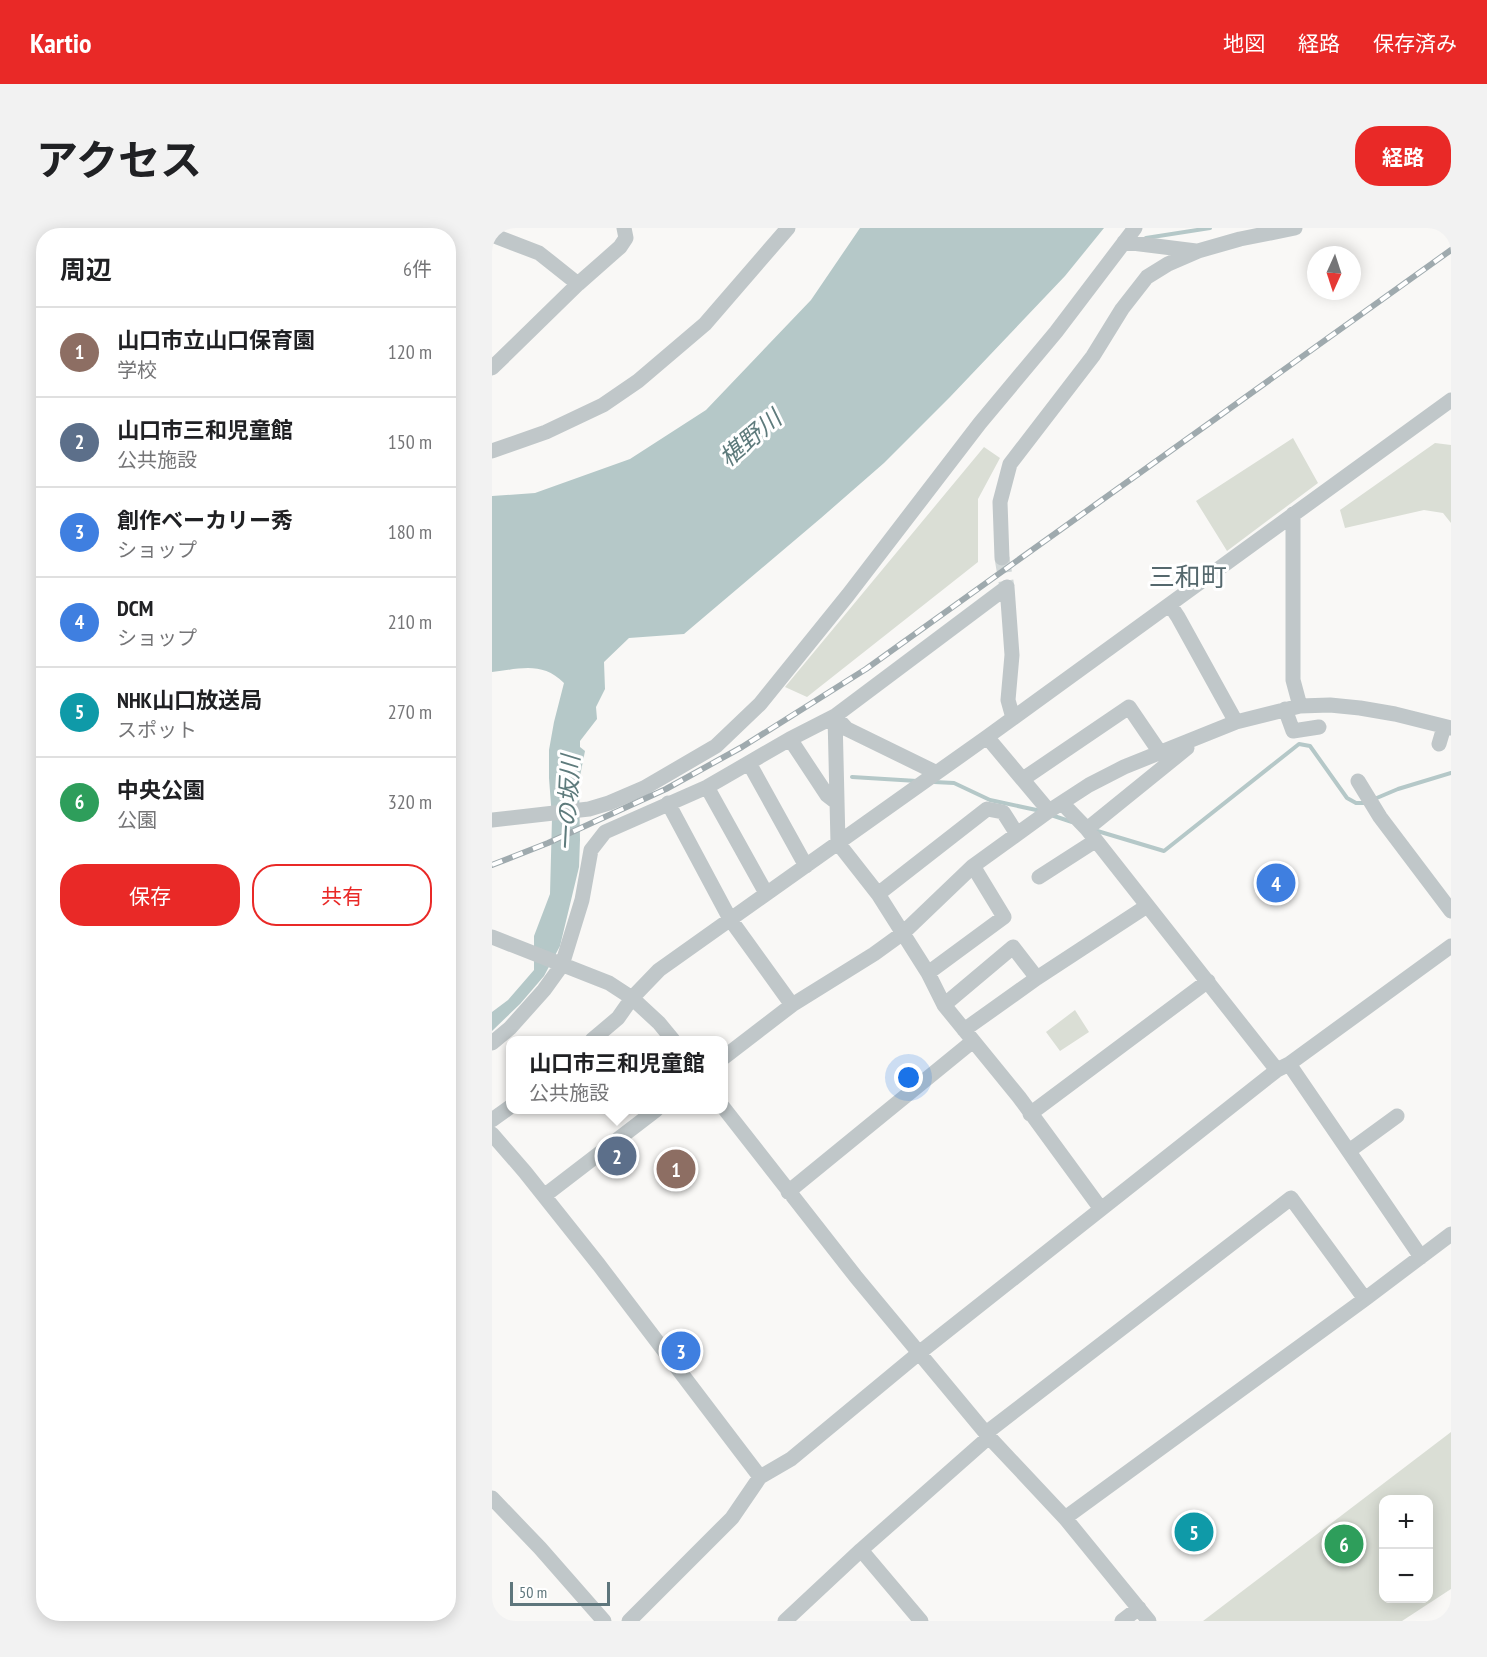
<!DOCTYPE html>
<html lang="ja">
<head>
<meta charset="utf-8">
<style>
  body { margin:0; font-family:"PT Sans Narrow","Noto Sans JP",sans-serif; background:#f2f2f2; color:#202124 }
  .controls { position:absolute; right:18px; bottom:18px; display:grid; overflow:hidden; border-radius:12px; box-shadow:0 3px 15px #0003 }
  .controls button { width:54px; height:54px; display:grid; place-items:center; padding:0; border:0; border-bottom:2px solid #e0e0e0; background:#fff; color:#202124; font:30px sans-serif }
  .compass { position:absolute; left:815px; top:18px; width:54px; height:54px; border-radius:50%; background:#fff; box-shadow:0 3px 15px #0003; rotate:183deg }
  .scale { position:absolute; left:18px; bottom:15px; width:100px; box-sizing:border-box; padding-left:6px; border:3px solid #5e767c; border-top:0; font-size:16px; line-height:21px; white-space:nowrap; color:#5e767c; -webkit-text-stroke:4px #fff; paint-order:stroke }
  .you { position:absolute; left:417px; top:850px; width:21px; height:21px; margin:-15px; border:4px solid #fff; border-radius:50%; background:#1a73e8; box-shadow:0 0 0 9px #1a73e833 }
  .badge { display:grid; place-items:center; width:39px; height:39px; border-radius:50%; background:#e92927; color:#fff; font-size:20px; font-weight:700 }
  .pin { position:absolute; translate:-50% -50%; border:3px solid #fff; box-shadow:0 2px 6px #0006 }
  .popup { position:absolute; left:14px; top:808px; width:222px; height:78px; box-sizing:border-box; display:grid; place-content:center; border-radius:12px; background:#fff; filter:drop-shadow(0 2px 4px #0005); font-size:20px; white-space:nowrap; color:#757577 }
  .popup b { font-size:22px; color:#202124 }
  .popup::after { content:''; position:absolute; left:50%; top:100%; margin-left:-12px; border:12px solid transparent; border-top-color:#fff }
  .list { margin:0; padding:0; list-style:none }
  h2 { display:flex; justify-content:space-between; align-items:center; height:78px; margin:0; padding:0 24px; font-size:26px }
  h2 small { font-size:20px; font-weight:400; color:#757577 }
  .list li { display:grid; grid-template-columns:39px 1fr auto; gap:18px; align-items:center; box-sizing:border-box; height:90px; padding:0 24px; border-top:2px solid #e0e0e0 }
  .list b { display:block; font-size:22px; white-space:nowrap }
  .list p { margin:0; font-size:20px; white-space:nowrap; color:#757577 }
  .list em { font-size:20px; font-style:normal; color:#757577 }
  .actions { display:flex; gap:12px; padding:18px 24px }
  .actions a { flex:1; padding:14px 0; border:2px solid #e92927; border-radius:24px; text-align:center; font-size:21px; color:#e92927 }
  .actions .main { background:#e92927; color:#fff }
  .map { position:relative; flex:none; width:959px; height:1393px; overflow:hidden; border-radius:24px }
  header { display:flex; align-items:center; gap:36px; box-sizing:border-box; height:84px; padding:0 30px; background:#e92927; color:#fff }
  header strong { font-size:28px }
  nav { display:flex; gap:33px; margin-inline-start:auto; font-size:21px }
  .intro { display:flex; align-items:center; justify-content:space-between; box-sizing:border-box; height:144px; padding:0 36px }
  h1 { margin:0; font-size:42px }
  .button { padding:15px 27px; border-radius:24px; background:#e92927; color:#fff; font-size:21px; font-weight:700 }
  main { display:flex; gap:36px; padding:0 36px }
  aside { flex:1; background:#fff; border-radius:24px; box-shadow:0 3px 15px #0003 }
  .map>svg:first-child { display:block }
  .green { fill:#daded5; fill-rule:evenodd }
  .water { fill:#b5c8c8 }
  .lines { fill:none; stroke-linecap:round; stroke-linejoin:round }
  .stream { stroke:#b5c8c8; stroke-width:4 }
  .minor-tunnel { stroke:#d2d8d8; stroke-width:15; stroke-dasharray:15 8; stroke-linecap:butt }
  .minor { stroke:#c0c7c9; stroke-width:15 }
  .rail-casing { stroke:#9faaae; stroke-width:6 }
  .rail { stroke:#fff; stroke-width:4; stroke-dasharray:11; stroke-linecap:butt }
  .labels { text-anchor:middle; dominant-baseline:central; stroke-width:6; stroke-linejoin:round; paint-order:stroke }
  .water-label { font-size:24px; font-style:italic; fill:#5e7b7c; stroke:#fff }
  .quarter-label { font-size:26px; fill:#55686d; stroke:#fff }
</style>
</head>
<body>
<header>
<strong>Kartio</strong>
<nav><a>地図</a><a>経路</a><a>保存済み</a></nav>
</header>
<div class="intro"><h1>アクセス</h1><a class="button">経路</a></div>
<main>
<aside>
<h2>周辺<small>6件</small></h2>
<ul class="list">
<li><span class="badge" style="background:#8d6e63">1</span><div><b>山口市立山口保育園</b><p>学校</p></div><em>120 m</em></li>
<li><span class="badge" style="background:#5c6f8a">2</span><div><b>山口市三和児童館</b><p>公共施設</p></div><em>150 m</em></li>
<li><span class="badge" style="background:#3f7fe0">3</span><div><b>創作ベーカリー秀</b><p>ショップ</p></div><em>180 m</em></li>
<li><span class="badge" style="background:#3f7fe0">4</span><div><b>DCM</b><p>ショップ</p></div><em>210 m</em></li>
<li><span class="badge" style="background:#0f9aa8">5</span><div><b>NHK山口放送局</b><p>スポット</p></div><em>270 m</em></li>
<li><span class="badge" style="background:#2e9e5b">6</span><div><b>中央公園</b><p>公園</p></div><em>320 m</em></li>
</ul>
<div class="actions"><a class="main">保存</a><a>共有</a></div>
</aside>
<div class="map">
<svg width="959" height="1393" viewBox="0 0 959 1393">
  <rect width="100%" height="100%" fill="#f9f8f6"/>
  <path class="green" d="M801 210 826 255 735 323 704 273Z
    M943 215 959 217V295L951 285 932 282 853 300 848 282Z
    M492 219 508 230 486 271V334L315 469 293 459Z
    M583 782 597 804 568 823 554 804Z
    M959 1204V1361L910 1393H711ZM892 1272H936V1370H892Z"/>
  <path class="water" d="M368 0H612L573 48 458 169 392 235 329 290 192 406 137 410 112 434 113 461 104 479 105 491 88 513V519L93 523 87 553 88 612 87 639 68 718 52 748 28 776 0 803V784L16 772 42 742V708L58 666 60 590 57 550V522L62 494 72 455C50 433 28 441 0 444V268L43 265 138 231 214 182 319 72Z"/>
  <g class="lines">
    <path class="stream" d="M654 10 718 0
      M360 549 425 553
      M442 554 462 555 498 572 549 583
      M880 572 906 561 959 545
      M559 587 580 594
      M602 602 672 623 807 516 818 518 855 570 864 575H873"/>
    <path class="minor-tunnel" d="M510 330 515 359"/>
    <path class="minor" d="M0 7 47 25 86 56
      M632 14 704 23
      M0 140 86 56 128 19 134 10 132 0
      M0 223 54 204 111 177 146 153 213 96 296 0
      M801 286V452L808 478
      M510 330 508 274 518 236 601 128 630 81 655 49 676 36 706 23 748 11 803 0
      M515 359 343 488 346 615 386 666 436 745 452 777 527 869 609 981
      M515 359 520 427 516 472 521 490
      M678 377 686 389 744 494
      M793 481 801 503 827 499
      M495 509 557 583
      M298 511 335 567 344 574
      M947 516 952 499
      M257 535 314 638
      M531 551 637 479 669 526
      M866 553 888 589 959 683
      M215 559 274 665
      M176 575 238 691 300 777
      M570 575 595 601 785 842
      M0 592 97 581 117 575 152 560 224 518 268 476 356 367 488 195 564 104 643 0
      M595 601 695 520
      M547 649 603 613
      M386 666 495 581 511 584 525 606
      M0 709 117 755 140 770 167 795 181 812
      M436 745 512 689 481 638
      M452 777 521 719 545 750
      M472 802 545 750 655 678
      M100 812 126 790 140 770 167 742 495 509 959 172
      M0 815 18 800 52 762 70 737 90 672 99 622 113 604 215 559 298 511 343 488 355 501 443 544
      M231 830 300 777 382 726 411 705 481 638 557 583 597 557 632 539 744 494 808 478 838 477 868 480 903 486 959 500
      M797 836 929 1029
      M231 879 364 1049 497 1209 573 1290 657 1393
      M538 886 716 753
      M0 892 18 879
      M0 906 33 944 107 1037 268 1249
      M857 923 905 888
      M296 964 481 813
      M52 968 164 882
      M494 1205 799 970 873 1071
      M0 1270 48 1320 112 1393
      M573 1290 873 1071 959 1006
      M369 1322 429 1393
      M137 1393 240 1290 268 1249 299 1231 427 1125 785 842 797 836 959 718
      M293 1393 369 1322 497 1209
      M630 1393 647 1380"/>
    <g class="rail-casing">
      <path id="rail" d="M0 637 56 615 174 561 250 519 374 441 959 22"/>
    </g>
    <use href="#rail" class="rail"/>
  </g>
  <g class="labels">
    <g class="water-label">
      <text transform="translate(258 210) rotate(-40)">椹野川</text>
      <text transform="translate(76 575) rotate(-87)">一の坂川</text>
    </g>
    <g class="quarter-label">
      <text x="696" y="348">三和町</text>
    </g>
  </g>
</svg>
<div class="controls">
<button>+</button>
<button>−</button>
</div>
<svg class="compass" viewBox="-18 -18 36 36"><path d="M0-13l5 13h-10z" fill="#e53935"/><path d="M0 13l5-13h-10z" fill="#757577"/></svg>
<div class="scale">50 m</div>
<div class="you"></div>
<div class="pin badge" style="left:184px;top:941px;background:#8d6e63">1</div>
<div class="pin badge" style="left:125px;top:928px;background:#5c6f8a">2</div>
<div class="popup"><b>山口市三和児童館</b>公共施設</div>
<div class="pin badge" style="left:189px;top:1123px;background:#3f7fe0">3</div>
<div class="pin badge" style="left:784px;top:655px;background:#3f7fe0">4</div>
<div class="pin badge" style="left:702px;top:1304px;background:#0f9aa8">5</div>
<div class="pin badge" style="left:852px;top:1316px;background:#2e9e5b">6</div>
</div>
</main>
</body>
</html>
